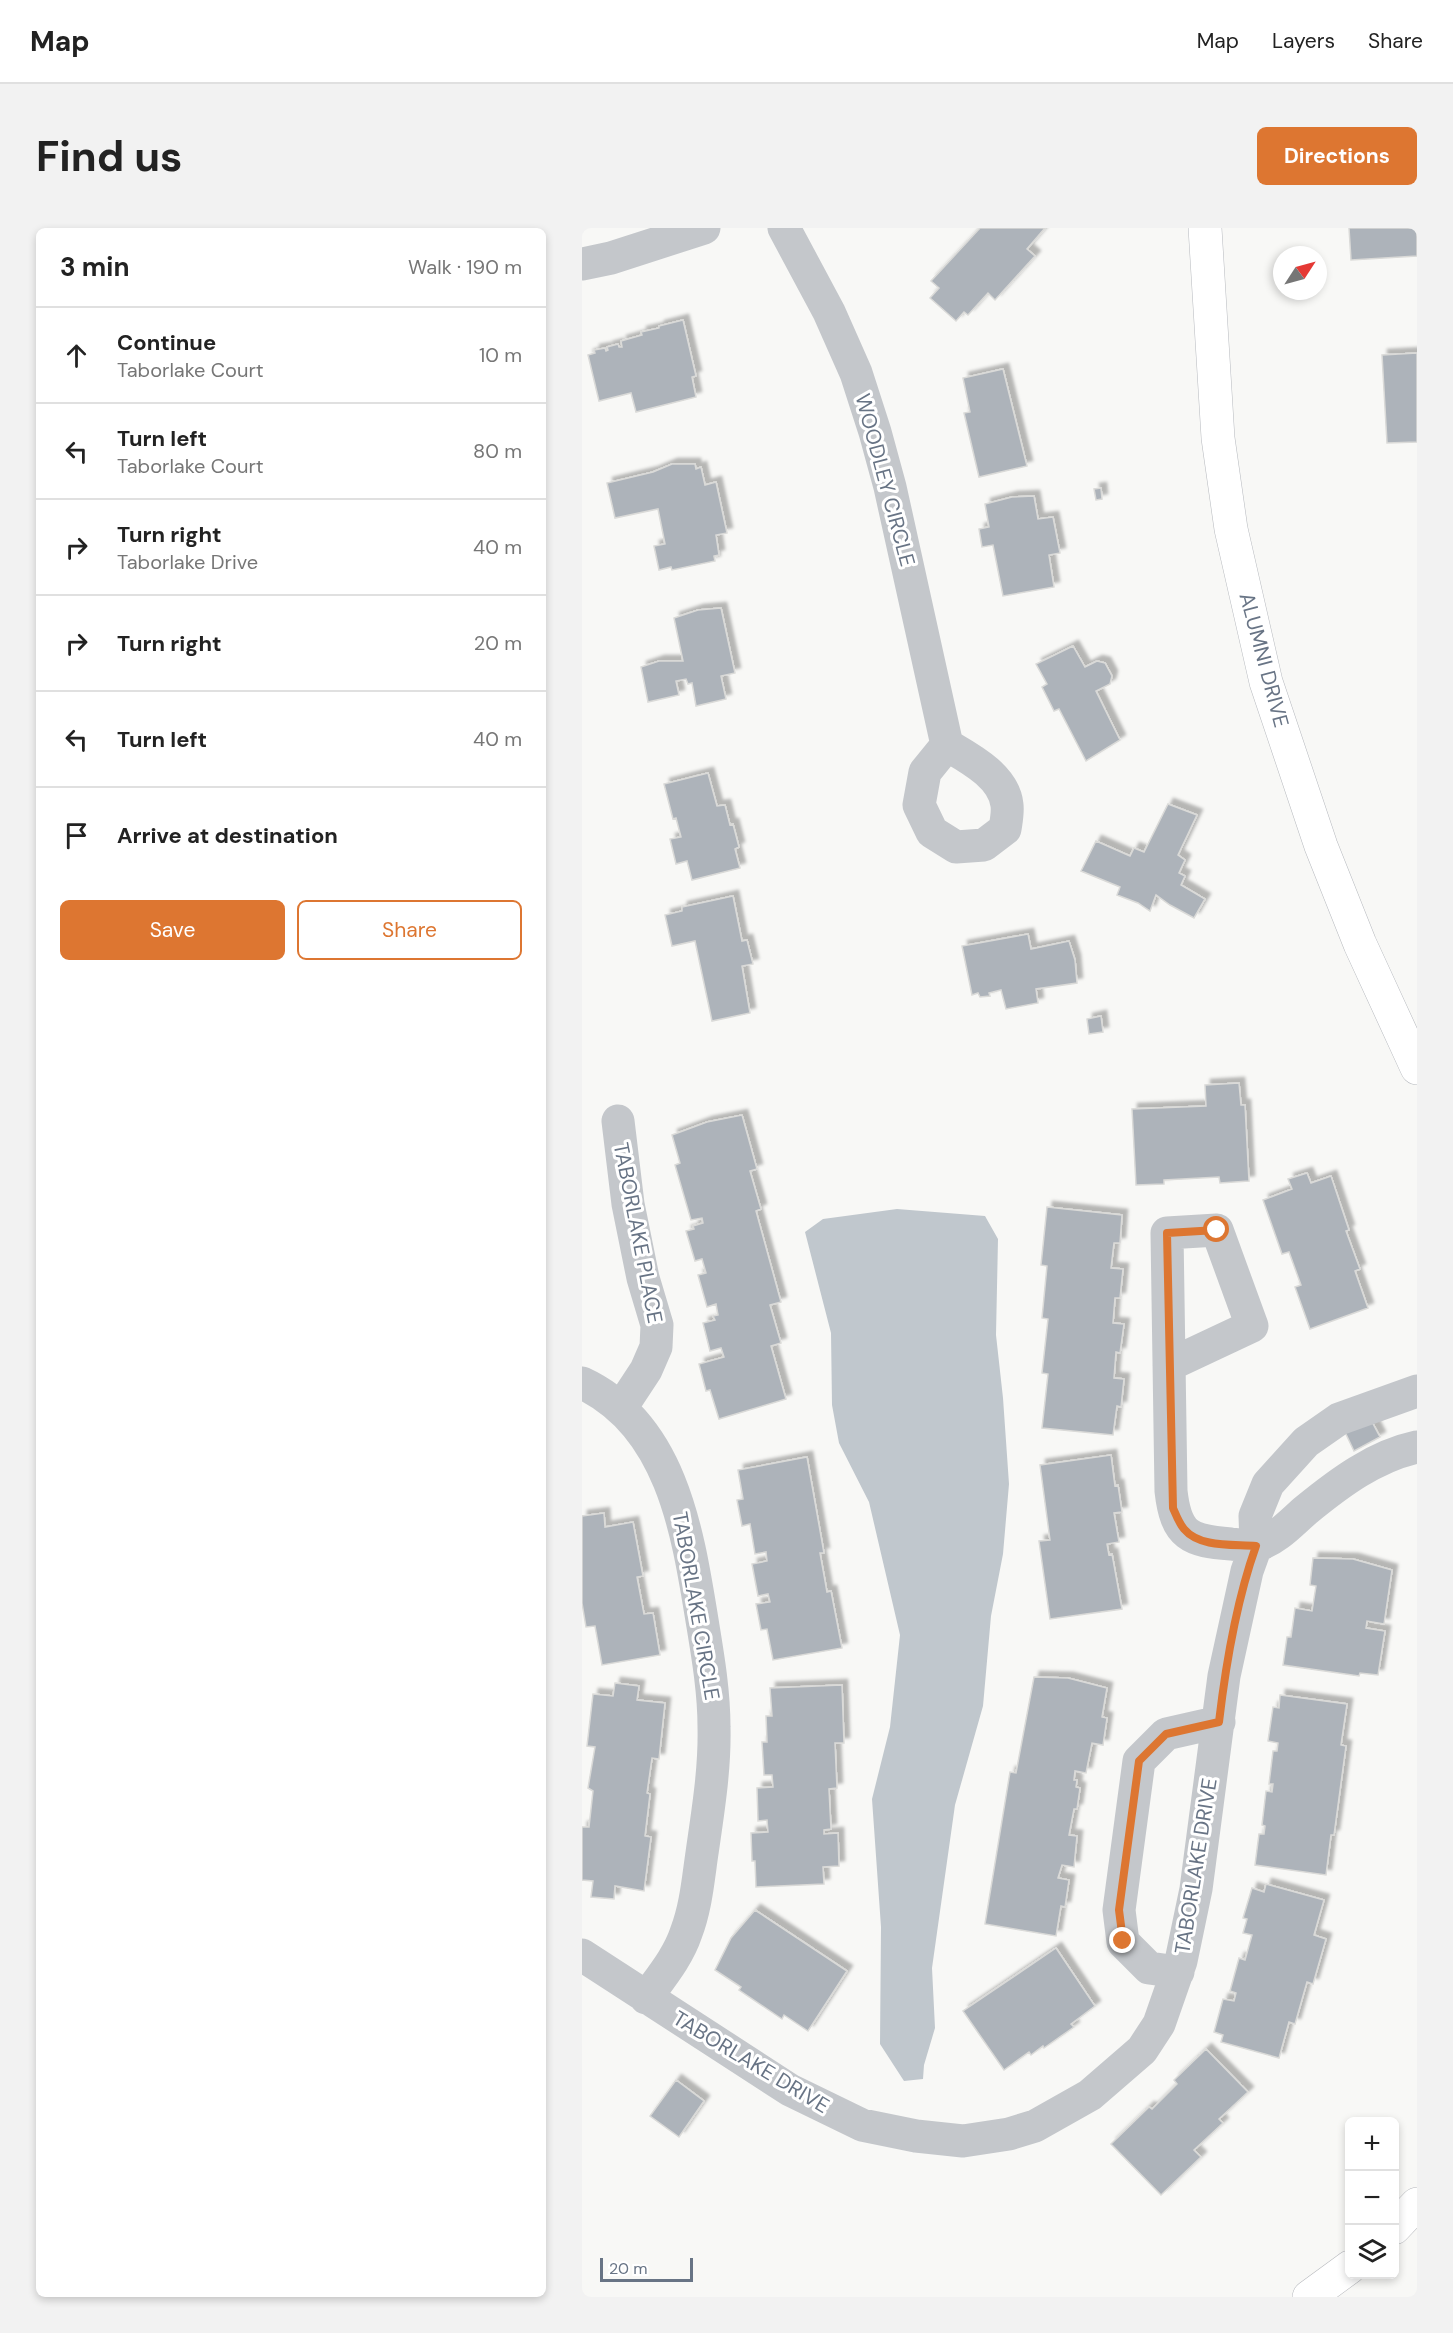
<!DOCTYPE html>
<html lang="en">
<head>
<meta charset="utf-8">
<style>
  body { margin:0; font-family:"DM Sans",sans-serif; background:#f2f2f2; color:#222 }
  .controls { position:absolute; right:18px; bottom:18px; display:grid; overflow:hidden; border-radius:9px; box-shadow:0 3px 9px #0003 }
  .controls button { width:54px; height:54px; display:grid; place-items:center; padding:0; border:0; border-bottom:2px solid #e0e0e0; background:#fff; color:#222; font:30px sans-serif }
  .compass { position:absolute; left:691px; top:18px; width:54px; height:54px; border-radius:50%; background:#fff; box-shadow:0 3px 9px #0003; rotate:54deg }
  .scale { position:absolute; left:18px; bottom:15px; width:93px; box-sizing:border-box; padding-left:6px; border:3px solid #687485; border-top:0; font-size:16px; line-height:21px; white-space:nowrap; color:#687485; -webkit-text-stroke:4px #fff; paint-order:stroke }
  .stop { position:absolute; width:18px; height:18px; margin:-14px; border:4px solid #dd7631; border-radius:50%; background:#fff }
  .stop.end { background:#dd7631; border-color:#fff; box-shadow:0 2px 6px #0008 }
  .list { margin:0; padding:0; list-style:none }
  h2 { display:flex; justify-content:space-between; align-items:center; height:78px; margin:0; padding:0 24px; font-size:26px }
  h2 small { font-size:20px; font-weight:400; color:#767676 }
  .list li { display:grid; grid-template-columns:39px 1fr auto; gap:18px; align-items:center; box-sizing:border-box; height:96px; padding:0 24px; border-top:2px solid #e0e0e0 }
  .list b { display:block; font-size:22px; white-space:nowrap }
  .list p { margin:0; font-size:20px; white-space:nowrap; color:#767676 }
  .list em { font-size:20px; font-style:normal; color:#767676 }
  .actions { display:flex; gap:12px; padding:18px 24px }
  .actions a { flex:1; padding:14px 0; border:2px solid #dd7631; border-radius:9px; text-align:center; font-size:21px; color:#dd7631 }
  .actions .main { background:#dd7631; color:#fff }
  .icon { flex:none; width:33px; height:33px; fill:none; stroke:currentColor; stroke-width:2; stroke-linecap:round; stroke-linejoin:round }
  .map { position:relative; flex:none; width:835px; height:2069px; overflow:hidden; border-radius:9px }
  header { display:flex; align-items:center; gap:36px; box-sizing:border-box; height:84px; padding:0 30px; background:#fff; border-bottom:2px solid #e0e0e0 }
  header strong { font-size:28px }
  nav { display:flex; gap:33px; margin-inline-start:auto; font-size:21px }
  .intro { display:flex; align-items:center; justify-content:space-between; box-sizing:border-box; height:144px; padding:0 36px }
  h1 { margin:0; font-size:42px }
  .button { padding:15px 27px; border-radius:9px; background:#dd7631; color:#fff; font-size:21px; font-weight:700 }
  main { display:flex; gap:36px; padding:0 36px }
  aside { flex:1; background:#fff; border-radius:9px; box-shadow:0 3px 9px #0003 }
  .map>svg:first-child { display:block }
  .water { fill:#c0c7cd }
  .building { fill:#adb3ba; stroke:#dadad8; stroke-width:1.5; filter:url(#shadow) }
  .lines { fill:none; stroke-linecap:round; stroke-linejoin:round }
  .major-casing { stroke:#b7babf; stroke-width:34 }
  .highway-casing { stroke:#b7b9bd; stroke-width:34 }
  .minor { stroke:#c4c7cb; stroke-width:33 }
  .major { stroke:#fff; stroke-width:33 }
  .highway { stroke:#fff; stroke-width:33 }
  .route { stroke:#dd7631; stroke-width:8 }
  .labels { text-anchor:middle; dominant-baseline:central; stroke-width:6; stroke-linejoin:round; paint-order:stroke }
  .street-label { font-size:21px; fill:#687485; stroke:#fff }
</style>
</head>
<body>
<header>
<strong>Map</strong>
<nav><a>Map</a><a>Layers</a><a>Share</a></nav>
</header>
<div class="intro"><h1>Find us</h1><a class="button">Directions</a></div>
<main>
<aside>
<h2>3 min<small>Walk · 190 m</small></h2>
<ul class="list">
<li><svg class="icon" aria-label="ahead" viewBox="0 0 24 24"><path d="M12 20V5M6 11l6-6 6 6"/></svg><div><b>Continue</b><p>Taborlake Court</p></div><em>10 m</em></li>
<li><svg class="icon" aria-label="left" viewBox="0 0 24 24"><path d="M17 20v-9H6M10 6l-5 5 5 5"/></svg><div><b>Turn left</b><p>Taborlake Court</p></div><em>80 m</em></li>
<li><svg class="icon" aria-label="right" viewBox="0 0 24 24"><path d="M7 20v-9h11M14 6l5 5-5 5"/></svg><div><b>Turn right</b><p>Taborlake Drive</p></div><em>40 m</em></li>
<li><svg class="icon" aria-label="right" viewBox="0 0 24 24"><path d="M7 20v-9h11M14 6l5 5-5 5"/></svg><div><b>Turn right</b></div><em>20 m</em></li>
<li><svg class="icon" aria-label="left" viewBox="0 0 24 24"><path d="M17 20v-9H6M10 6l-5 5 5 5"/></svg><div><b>Turn left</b></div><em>40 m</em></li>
<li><svg class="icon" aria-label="arrive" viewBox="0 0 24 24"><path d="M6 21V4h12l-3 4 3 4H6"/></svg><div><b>Arrive at destination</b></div></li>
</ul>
<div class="actions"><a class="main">Save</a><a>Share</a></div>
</aside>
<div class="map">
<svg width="835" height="2069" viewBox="0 0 835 2069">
  <defs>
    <filter id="shadow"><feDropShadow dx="5.5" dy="-5.5" stdDeviation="1.5" flood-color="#0004"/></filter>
  </defs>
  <rect width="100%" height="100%" fill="#f8f8f6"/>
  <path class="water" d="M315 981 403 988 416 1011 414 1107 421 1170 427 1256 421 1326 409 1388 401 1478 373 1577 350 1740 353 1800 342 1837 341 1851 322 1853 298 1816 299 1699 290 1571 308 1499 318 1407 287 1274 257 1215 250 1177 249 1105 223 1004 241 991Z"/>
  <path class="building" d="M398 0H463L445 21 453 28 413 72 406 65 386 87 382 84 374 93 348 70 357 60 349 53Z
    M767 0H835V28L769 32Z
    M101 92 114 148 110 149 114 169 54 184 49 165 17 173 6 127 13 125 12 122 23 120 24 123 26 122 25 119 36 116 37 119H40L39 113 60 107 59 104 77 100V98Z
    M835 125V214L805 215 800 127Z
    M421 141 445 238 397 249 382 185 388 184 381 150Z
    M90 236H113L114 241 119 239 123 257 134 254 145 305 134 307 137 327 132 328 133 333 90 342 89 339 77 342 72 318 83 316 76 281 33 290 25 255 71 244Z
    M519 260 520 271 514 272 512 261Z
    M452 268 456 291 471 289 478 325 467 327 472 359 421 368 411 317 400 319 397 301 407 299 403 276 430 269Z
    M139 380 153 445 139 448 144 471 114 478 110 455 106 456 104 451 94 453 97 467 66 474 59 439 77 433H101L92 390 116 382Z
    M491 418 503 439 515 433 523 435 530 448 528 456 514 463 538 512 504 533 477 481 472 483 460 459 465 456 454 436Z
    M126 545 135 578 143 577 148 597 151 596 157 619 153 621 158 640 110 652 105 633 94 636 88 611 99 609 94 590 91 591 82 556Z
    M586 576 615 587 596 627 603 632 597 645 603 648 599 657 623 671 612 690 588 677 574 667 568 683 556 675 535 667 538 659 499 643 514 613 548 628 552 620 562 624Z
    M151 668 160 713 165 712 171 736 160 738 168 785 130 793 113 713 90 718 83 687 100 683V679Z
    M446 706 449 721 487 713 493 732 495 755 454 761 456 775 424 781 419 762 407 765 408 768 398 769 396 765 390 767 380 718Z
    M519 788 521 804 507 806 505 791Z
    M657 855 659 877H663L667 953 638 955 637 949 582 952V956L554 957 550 881 624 878 623 857Z
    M160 887 175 941 168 943 179 981 174 983 199 1074 188 1077 199 1115 189 1118 204 1171 137 1191 128 1162 124 1163 117 1136 142 1129 139 1120 128 1123 121 1095 133 1092 131 1088 136 1087 134 1076 125 1079 116 1047 124 1045 120 1031 113 1033 104 1003 112 1001 111 998 121 995 120 990 109 992 93 937 98 935 90 907 125 894Z
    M725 945 729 955 749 948 767 1002 764 1003 778 1041 773 1043 786 1080 728 1101 713 1059 719 1057 707 1024 700 1026 681 972 710 961 706 951Z
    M465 979 540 987 538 1015H532L529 1040 541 1041 538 1070H533L531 1095 542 1096 538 1125 534 1124 532 1150 542 1151 539 1179 535 1178 531 1207 460 1200 466 1146 460 1145 466 1091 460 1090 465 1038 459 1037Z
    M788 1190 798 1209 772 1223 763 1204Z
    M529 1227 533 1258 536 1257 540 1284 532 1285 537 1314 525 1316 527 1327 530 1326 540 1381 468 1391 457 1313 468 1312 458 1237Z
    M225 1229 242 1325H238L245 1364 249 1363 260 1420 191 1432 185 1401 179 1402 174 1376 188 1374 186 1366 176 1368 170 1336 185 1333 184 1324 173 1326 168 1296 160 1298 155 1272 161 1271 156 1242Z
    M22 1285 23 1299 51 1294 61 1348 55 1349 62 1386 71 1385 78 1427 20 1437 13 1398 4 1399 0 1375V1288Z
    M731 1330 771 1331 810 1342 802 1396 785 1393 784 1400 803 1403 796 1447 778 1445 777 1448 701 1437 705 1409H709L713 1380 730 1383 734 1358 728 1357Z
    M452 1449 486 1450 525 1460 520 1489 525 1490 521 1517 510 1515 504 1545 493 1543 492 1552H495L494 1559 498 1560 495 1581H492L487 1607 495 1608 492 1639 480 1637 476 1650 487 1652 483 1679 479 1678 474 1708 403 1696 428 1544 434 1545Z
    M33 1455 57 1458 55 1472 83 1475 77 1531 70 1530 65 1565 68 1566 63 1608 69 1609 62 1663 33 1658 32 1671 9 1669 11 1653 0 1652V1599H7L11 1563 6 1560 13 1519 5 1518 11 1466 31 1468Z
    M260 1457 262 1515H253L255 1560 247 1561 249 1601 242 1602V1606L256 1605 257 1638 241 1639 242 1656 174 1659 173 1633H170L169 1605 186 1604 185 1592 176 1593 175 1560 191 1559 190 1547H182L180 1514H185L184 1488H190L188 1460Z
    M698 1467 765 1476 759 1517 764 1518 752 1607H749L744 1647 673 1637 677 1606H682L683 1598 680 1597 684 1563 690 1564 691 1556H687L691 1523H695L696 1515 686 1513 691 1479 697 1480Z
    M684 1656 742 1672 732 1707 744 1711 731 1756 725 1754 713 1796 707 1794 697 1830 639 1814 641 1807 632 1804 641 1771 652 1773 654 1765 648 1763 657 1730 663 1732 670 1707 661 1705 665 1691 661 1690 670 1660 682 1664Z
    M173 1682 265 1743 226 1803 202 1787 200 1791 157 1762 159 1759 133 1742 149 1710Z
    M474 1720 513 1778 489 1796 492 1799 462 1820 461 1818 449 1827 447 1824 422 1842 381 1783Z
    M624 1821 666 1864 637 1891 641 1895 612 1922 619 1929 579 1967 529 1916 567 1879 570 1881 595 1856 592 1852Z
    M94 1852 122 1873 97 1909 68 1888Z"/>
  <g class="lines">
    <g class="major-casing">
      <path id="major" d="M623 0 636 210 649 301 684 454 739 618 778 716 835 840"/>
    </g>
    <g class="highway-casing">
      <path id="highway" d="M812 2000 835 1976
        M727 2069 768 2039"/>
    </g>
    <path class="minor" d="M202 0 247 84 274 145 293 204 308 259 365 517 343 544 337 577 350 604 374 619 402 617 423 601C424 594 426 585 425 577 422 548 387 530 365 517
      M0 36 29 30 122 0
      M36 893 46 976 61 1050 75 1097 74 1119 64 1142 39 1180
      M587 1137 670 1098 635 1002 585 1005 589 1263C594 1308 608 1313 649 1316 657 1317 669 1319 676 1317 695 1311 710 1294 724 1282 757 1255 793 1228 835 1219
      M0 1155C88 1196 105 1300 119 1386 125 1423 132 1461 132 1499 133 1541 126 1583 120 1625 116 1652 114 1679 104 1705 96 1729 79 1749 64 1770
      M0 1727 208 1862 280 1897 334 1908 381 1913 427 1906 453 1898 508 1867 560 1822 577 1796 599 1733 614 1661 642 1448 665 1343 674 1318 673 1288 686 1256 724 1214 757 1191 835 1163
      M596 1744 567 1740 541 1714 537 1682 557 1533 584 1506 637 1494"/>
    <use href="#major" class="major"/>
    <use href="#highway" class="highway"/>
  </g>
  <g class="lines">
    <path class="route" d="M541 1713 537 1682 557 1533 584 1506 637 1494C644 1434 654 1374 674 1318 651 1316 618 1320 602 1301 597 1295 594 1287 591 1280L585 1005 635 1002"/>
  </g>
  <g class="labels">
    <g class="street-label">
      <text transform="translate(303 252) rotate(75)">WOODLEY CIRCLE</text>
      <text transform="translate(682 432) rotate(75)">ALUMNI DRIVE</text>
      <text transform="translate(56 1005) rotate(79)">TABORLAKE PLACE</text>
      <text transform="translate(114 1378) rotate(80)">TABORLAKE CIRCLE</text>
      <text transform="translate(614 1638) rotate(-81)">TABORLAKE DRIVE</text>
      <text transform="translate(169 1834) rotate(31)">TABORLAKE DRIVE</text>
    </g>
  </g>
</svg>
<div class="controls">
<button>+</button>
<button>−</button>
<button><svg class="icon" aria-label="layers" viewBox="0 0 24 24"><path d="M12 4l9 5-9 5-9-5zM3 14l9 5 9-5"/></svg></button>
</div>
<svg class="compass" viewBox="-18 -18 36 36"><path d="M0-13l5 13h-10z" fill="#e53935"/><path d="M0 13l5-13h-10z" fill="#767676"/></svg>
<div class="scale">20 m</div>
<div class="stop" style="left:635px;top:1002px"></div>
<div class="stop end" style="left:541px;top:1713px"></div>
</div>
</main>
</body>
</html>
